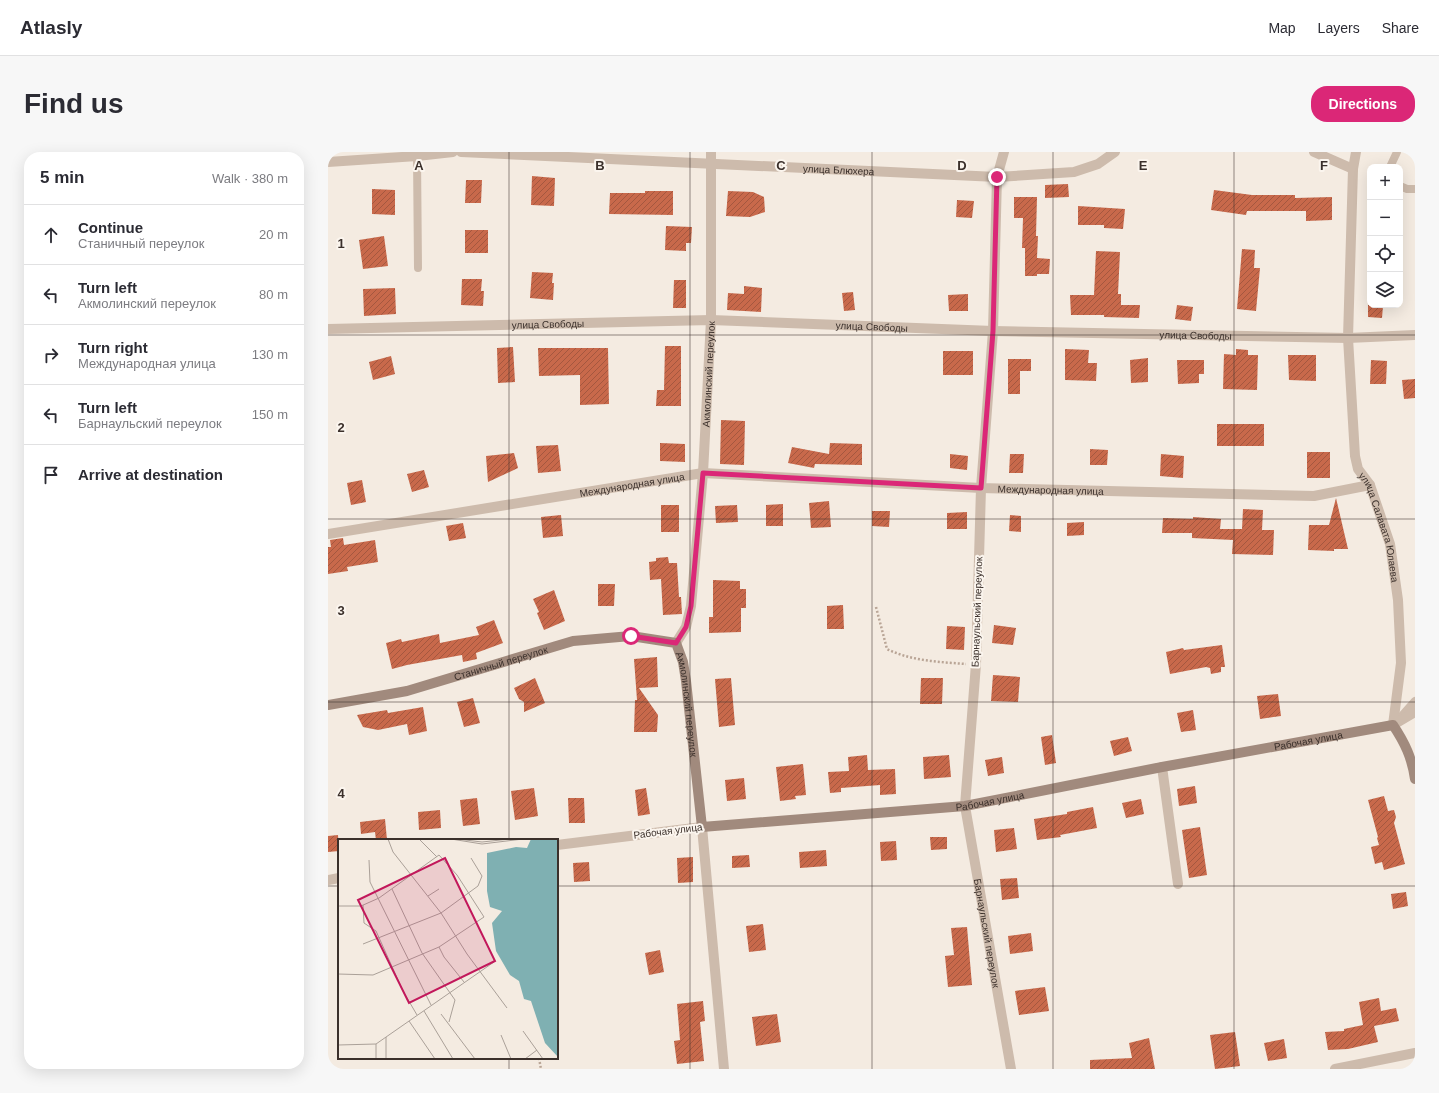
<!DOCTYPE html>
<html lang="en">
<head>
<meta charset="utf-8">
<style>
  body { margin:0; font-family:Arial,sans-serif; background:#f7f7f7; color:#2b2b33 }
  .controls { position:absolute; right:12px; top:12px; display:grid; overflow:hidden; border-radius:8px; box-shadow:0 4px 16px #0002 }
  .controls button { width:36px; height:36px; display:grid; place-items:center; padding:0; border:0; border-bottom:1px solid #e1e1e2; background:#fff; color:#2b2b33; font:20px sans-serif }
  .stop { position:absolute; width:12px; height:12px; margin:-9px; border:3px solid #db2777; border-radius:50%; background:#fff }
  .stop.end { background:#db2777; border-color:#fff; box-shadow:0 1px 4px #0008 }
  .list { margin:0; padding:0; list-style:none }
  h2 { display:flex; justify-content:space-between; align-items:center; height:52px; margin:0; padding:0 16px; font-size:17px }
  h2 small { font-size:13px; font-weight:400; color:#7c7c81 }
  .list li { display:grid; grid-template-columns:26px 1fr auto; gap:12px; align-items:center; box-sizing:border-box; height:60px; padding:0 16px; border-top:1px solid #e1e1e2 }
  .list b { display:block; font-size:15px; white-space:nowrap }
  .list p { margin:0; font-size:13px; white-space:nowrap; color:#7c7c81 }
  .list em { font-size:13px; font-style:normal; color:#7c7c81 }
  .icon { flex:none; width:22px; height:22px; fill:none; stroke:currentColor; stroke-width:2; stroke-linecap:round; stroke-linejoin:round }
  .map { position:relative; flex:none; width:1087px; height:917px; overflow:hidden; border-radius:16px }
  header { display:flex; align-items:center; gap:24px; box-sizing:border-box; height:56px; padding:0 20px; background:#fff; border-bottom:1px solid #e1e1e2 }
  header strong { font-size:19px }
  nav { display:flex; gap:22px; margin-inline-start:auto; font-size:14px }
  .intro { display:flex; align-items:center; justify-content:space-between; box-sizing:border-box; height:96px; padding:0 24px }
  h1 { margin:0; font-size:28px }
  .button { padding:10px 18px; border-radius:16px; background:#db2777; color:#fff; font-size:14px; font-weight:700 }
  main { display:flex; gap:24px; padding:0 24px }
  aside { flex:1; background:#fff; border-radius:16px; box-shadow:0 4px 16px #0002 }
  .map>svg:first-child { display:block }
  .building { fill:url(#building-hatch) }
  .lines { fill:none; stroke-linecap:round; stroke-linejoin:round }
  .path { stroke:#b9a596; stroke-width:2.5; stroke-dasharray:2 2; stroke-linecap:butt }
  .lane { stroke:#cdbbac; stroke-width:8 }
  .street { stroke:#cdbbac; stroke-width:10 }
  .secondary { stroke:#a18a7d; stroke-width:10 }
  .route { stroke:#db2777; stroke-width:5 }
  .grid { fill:none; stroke:#3b302b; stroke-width:1; stroke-opacity:0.55 }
  .labels { text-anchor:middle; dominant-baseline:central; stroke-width:4; stroke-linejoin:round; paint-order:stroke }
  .street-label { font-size:10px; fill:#3b302b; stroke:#fbf5ee }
  .inset-road { fill:none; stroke:#aaa098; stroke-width:1 }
  .view { fill:#c2185b; fill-opacity:0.15; stroke:#c2185b; stroke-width:2 }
  .inset-edge { fill:none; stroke:#3b302b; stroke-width:2 }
  .grid-label { font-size:13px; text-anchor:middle; font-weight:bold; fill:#3b302b; stroke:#fbf5ee; stroke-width:4; stroke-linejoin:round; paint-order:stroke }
</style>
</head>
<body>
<header>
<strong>Atlasly</strong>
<nav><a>Map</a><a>Layers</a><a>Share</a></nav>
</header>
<div class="intro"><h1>Find us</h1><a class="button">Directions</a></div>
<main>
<aside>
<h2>5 min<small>Walk · 380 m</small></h2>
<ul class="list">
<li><svg class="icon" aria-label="ahead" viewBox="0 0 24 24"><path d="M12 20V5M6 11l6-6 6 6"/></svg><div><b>Continue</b><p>Станичный переулок</p></div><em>20 m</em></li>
<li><svg class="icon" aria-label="left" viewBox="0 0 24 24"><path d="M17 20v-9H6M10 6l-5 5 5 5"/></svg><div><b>Turn left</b><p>Акмолинский переулок</p></div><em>80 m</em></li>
<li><svg class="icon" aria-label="right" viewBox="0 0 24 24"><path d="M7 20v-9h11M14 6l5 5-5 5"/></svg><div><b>Turn right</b><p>Международная улица</p></div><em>130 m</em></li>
<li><svg class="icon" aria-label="left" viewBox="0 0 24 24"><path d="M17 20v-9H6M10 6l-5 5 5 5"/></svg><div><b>Turn left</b><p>Барнаульский переулок</p></div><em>150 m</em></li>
<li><svg class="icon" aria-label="arrive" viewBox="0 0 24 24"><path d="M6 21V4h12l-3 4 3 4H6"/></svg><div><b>Arrive at destination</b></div></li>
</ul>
</aside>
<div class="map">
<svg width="1087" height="917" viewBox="0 0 1087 917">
  <defs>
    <pattern id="building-hatch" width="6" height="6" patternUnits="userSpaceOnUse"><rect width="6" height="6" fill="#c8694b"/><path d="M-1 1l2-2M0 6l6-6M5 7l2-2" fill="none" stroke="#a4573f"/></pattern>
  </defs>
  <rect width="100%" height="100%" fill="#f4ebe1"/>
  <path class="building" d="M204 24 227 26 226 54 203 53Z
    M138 28H154L153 51H137Z
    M740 32 741 45 717 46V33Z
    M44 37 67 38V63L44 62Z
    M886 38 924 43H967V46L1004 45V68L978 69V59H919L918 63 883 58Z
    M317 39H345V63L281 62 282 41H317Z
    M400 39 425 40 436 45 437 60 422 65 398 64Z
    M686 45H709L708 84H710L709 106 722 107 721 122H709V124H697V96H694L695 66H686Z
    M629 48 646 49 644 66 628 65Z
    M750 54 797 57 795 77 776 76V73H750Z
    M338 74 364 75 363 91H358V99L337 98Z
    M137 78H160V101H137Z
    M56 84 60 114 35 117 31 88Z
    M914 97 927 98 926 116H932L928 159 909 157Z
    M768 99 792 100 790 142H793V153H812L811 166 776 165V163H743L742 143H766Z
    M204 120 225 121 224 131H226L225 148 202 146Z
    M134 127H154L153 139H156L155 154 133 153Z
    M346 128H358V156H345Z
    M416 134 434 136 433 160 399 158 400 141 416 142Z
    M67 136 68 162 36 164 35 137Z
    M525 140 527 158 516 159 514 141Z
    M640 142V159H621L620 143Z
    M849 153 865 155 863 169 847 167Z
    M1040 153 1055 154 1054 166 1040 165Z
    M337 194H353V254H328L329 238H336Z
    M185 195 187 230 170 231 169 196Z
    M210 196H280L281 252 252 253V223L211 224Z
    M737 197 761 198 760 211H769L768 229 737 228Z
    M908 197 920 198V203H930L929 238 895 237 896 202 908 203Z
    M615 199H645V223H615Z
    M960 203H988V229L961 228Z
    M63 204 67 222 45 228 41 210Z
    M820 206V230L803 231 802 208Z
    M680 207H703V219H692V242H680Z
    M849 208H876V222H871V231L850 232Z
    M1043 208 1059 209 1058 232H1042Z
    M1087 227V246L1076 247 1074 228Z
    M393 268 417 269 416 313 392 312Z
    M889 272H936V294H889Z
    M332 291 357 292V310L332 309Z
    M502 291 534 292V313L487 312 486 316 460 311 464 295 501 302Z
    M230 293 233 319 210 321 208 294Z
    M762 297 780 298 779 313H762Z
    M979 300H1002V326H979Z
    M186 301 190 316 160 330 158 304Z
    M622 302 640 304 639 318 622 316Z
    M682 302H696L695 321H681Z
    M833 302 856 304 855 326 832 324Z
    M96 318 101 335 84 340 79 322Z
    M34 328 38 350 23 353 19 331Z
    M1008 346 1020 397H1006V399L980 398 981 373H1001Z
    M501 349 503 375 483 376 481 351Z
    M455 352V374H438V353Z
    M333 353H351V380H333Z
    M409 353 410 370 388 371 387 354Z
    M915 357 935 358 934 378H946L945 403 904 402 905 388 864 386V381H834L835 366 865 367V365L893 367 892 377H914Z
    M544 359H562L561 375 544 374Z
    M639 360V377H619V361Z
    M233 363 235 384 215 386 213 365Z
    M682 363 693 364V380L681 379Z
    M756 370V383L739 384V371Z
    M135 371 138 386 121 389 118 374Z
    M15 386 16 393 47 388 50 410 19 415 20 419 0 422V395H3L2 388Z
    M340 405 341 411H349L351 445H353L354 462 335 463 333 427 322 428 321 410 328 409V406Z
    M385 428 412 429V437H418V456H413V480L381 481V465H385Z
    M270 432H287L286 454H270Z
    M226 438 237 469 216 478 209 461 211 460 205 447Z
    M515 453 516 477H499V454Z
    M166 468 175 491 148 501 149 507 135 510 134 503 79 513 64 517 58 491 73 487 74 490 111 482 112 491 151 483 148 475Z
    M666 473 688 476 685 493 664 491Z
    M619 474 637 475 636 498 618 497Z
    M894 493 897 515H893V520L883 522 882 516 878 515 842 522 838 500 855 496 856 498Z
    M329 505 330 535 311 536 330 563 329 580H306L307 548H309L306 507Z
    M665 523 692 525 690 550 663 549Z
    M207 526 217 551 196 560V550L191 547 186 536Z
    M403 526 407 573 391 575 387 527Z
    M593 526H615L614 552H592Z
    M950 542 953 564 932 567 929 544Z
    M145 546 152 571 136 575 129 550Z
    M95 555 99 579 81 583 79 572 50 578 35 575 29 563 59 558 60 561Z
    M865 558 868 578 853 580 849 561Z
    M724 583 728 611 717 613 713 585Z
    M800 585 804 599 786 604 782 589Z
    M539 603 540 618 567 617 568 642 552 643V633L513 636V640L502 641 500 620 521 619 520 605Z
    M621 603 623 625 596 627 595 605Z
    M674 605 676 621 660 624 657 608Z
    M475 612 478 643 467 644 468 647 452 649 448 615Z
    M416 626 418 647 399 649 397 628Z
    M867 634 869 651 851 654 849 637Z
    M206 636 210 664 187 668 183 639Z
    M318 636 322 662 310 664 307 638Z
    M1056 644 1060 659 1066 658 1068 665 1066 671 1077 712 1056 718 1054 710 1047 712 1043 695 1051 693 1049 686 1050 685 1040 648Z
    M149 646 152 672 135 674 132 648Z
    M240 646H256L257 671H241Z
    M813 647 816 662 798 666 794 651Z
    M765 655 769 676 732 683 733 685 709 688 706 667 739 662V660Z
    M112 658 113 676 91 678 90 660Z
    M57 667 59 688H48L47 680 33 682 32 670Z
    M872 675 879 723 861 726 854 678Z
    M686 676 689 697 668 700 666 678Z
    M10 683 11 699 0 700V684Z
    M602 685H619V697L603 698Z
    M568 689 569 708 553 709 552 690Z
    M498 698 499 714 472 716 471 700Z
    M421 703 422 715 404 716V704Z
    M365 705V730L350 731 349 706Z
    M261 710 262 729 246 730 245 711Z
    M689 726 691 746 674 748 672 727Z
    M1078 740 1080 754 1065 757 1063 742Z
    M435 772 438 798 421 800 418 774Z
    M639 775 644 833 620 835 617 804 626 803 623 776Z
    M703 781 705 799 682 802 680 784Z
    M332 798 336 820 321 823 317 801Z
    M717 835 721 859 691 863 687 839Z
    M1051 846 1053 859 1068 856 1071 869 1046 874 1050 890 1020 897 1000 898 997 880 1016 879V877L1035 873 1031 850Z
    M375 849 377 869 372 870 376 909 349 912 346 889 352 888 349 852Z
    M449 862 453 890 428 894 424 865Z
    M907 880 912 914 887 917 882 883Z
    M821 886 827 917H762V908L804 906 801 891Z
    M956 887 959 906 940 909 936 891Z"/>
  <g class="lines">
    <path class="path" d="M548 455 559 497C583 509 612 510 638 512
      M211 906 213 917"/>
    <path class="lane" d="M89 4 90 116
      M1062 15 1069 0
      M1072 34 1079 37H1087
      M1071 567 1087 549"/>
    <g class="street">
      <path id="s1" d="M133 0 669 25 746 20 770 12 787 0"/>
      <path id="s2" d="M676 0 669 25 665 179 653 336 648 512 637 654 683 917"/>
      <path d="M986 0 1025 17"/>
      <path id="s3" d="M1028 0 1025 17 1020 186 1027 304 1030 317 1042 333 1062 392 1070 448 1073 511 1065 573"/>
      <path d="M0 10 89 4 125 0"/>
      <path id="s4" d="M0 177 383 168 665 179 1020 186 1087 183"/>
      <path id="s5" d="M0 382 375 321 653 336 986 344 1042 333"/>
      <path id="s6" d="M348 491 358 475 363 454 375 321 383 168V0"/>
      <path d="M1065 573 1087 560"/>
      <path d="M834 615 850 732"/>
      <path d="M229 693 374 675 396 917"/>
      <path d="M0 728 11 726"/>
      <path d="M1007 917 1087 901"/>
    </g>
    <path class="secondary" id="s7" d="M0 553 79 539 245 489 303 484 348 491 355 510 358 529 374 675 637 654 834 615 1065 573C1077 591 1084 606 1087 627"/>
  </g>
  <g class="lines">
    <path class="route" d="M303 484 348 491 358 475 363 454 375 321 653 336 665 179 669 25"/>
  </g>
  <path class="grid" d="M181 0V688M362 0V917M544 0V917M725 0V917M906 0V917M0 183H1087M0 367H1087M0 550H1087M0 734H11M229 734H1087M181 906V917"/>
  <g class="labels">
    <g class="street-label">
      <text stroke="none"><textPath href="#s1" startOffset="378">улица Блюхера</textPath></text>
      <text stroke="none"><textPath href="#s4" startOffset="220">улица Свободы</textPath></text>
      <text stroke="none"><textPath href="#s4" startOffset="544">улица Свободы</textPath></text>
      <text stroke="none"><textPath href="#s4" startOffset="868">улица Свободы</textPath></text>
      <text stroke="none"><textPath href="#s6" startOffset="273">Акмолинский переулок</textPath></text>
      <text stroke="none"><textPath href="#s5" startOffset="308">Международная улица</textPath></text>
      <text stroke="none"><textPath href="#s5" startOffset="728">Международная улица</textPath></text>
      <text stroke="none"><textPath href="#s3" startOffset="381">улица Салавата Юлаева</textPath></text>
      <text transform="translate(649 460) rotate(-88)">Барнаульский переулок</text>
      <text stroke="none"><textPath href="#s7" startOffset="178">Станичный переулок</textPath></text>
      <text stroke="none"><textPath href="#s7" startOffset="420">Акмолинский переулок</textPath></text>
      <text stroke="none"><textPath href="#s7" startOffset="1157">Рабочая улица</textPath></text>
      <text stroke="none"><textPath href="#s7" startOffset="833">Рабочая улица</textPath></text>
      <text transform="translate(340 679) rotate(-7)">Рабочая улица</text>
      <text stroke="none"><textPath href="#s2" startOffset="785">Барнаульский переулок</textPath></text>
    </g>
  </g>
  <g transform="translate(10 687)">
    <rect width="220" height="220" fill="#f4ebe1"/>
    <path d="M193 0H220V218L207 204 193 162 186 160 181 142 172 136 158 112 154 84 164 72 152 68 149 52V14L178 8 189 9Z" fill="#7fb0b2"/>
    <path class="inset-road" d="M50 0 55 13 103 74 129 115 169 169M81 0 99 18M113 0 144 5 185 0M119 0 144 3 172 0M130 0H155M31 21 32 43 93 166M54 50 84 114 117 161 111 183M90 57 101 50M25 66 26 84 38 92 65 152 79 176M0 67H23L41 59 101 16 119 36 146 78 101 108 35 136 0 135M25 105 103 74 140 47 144 37 133 19M101 108 106 118 126 143M86 172 115 220M103 175 137 220M71 182 97 220M185 192 205 220M163 196 173 220M48 198V220M0 206 38 205 156 123M38 220V205M187 220 199 211"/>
    <path class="view" d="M107 19 157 122 71 164 20 61Z"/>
    <rect width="220" height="220" class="inset-edge"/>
  </g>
  <g class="grid-label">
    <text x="91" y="18">A</text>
    <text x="272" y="18">B</text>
    <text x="453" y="18">C</text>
    <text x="634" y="18">D</text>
    <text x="815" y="18">E</text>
    <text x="996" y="18">F</text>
    <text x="13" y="96">1</text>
    <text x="13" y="280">2</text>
    <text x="13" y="463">3</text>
    <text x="13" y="646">4</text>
  </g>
</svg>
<div class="controls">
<button>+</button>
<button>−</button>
<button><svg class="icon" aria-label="locate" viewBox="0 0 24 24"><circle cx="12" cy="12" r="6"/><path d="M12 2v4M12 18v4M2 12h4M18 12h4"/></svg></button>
<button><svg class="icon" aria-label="layers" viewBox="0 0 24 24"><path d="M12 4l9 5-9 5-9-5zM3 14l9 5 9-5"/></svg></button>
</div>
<div class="stop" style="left:303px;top:484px"></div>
<div class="stop end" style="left:669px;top:25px"></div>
</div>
</main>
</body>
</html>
